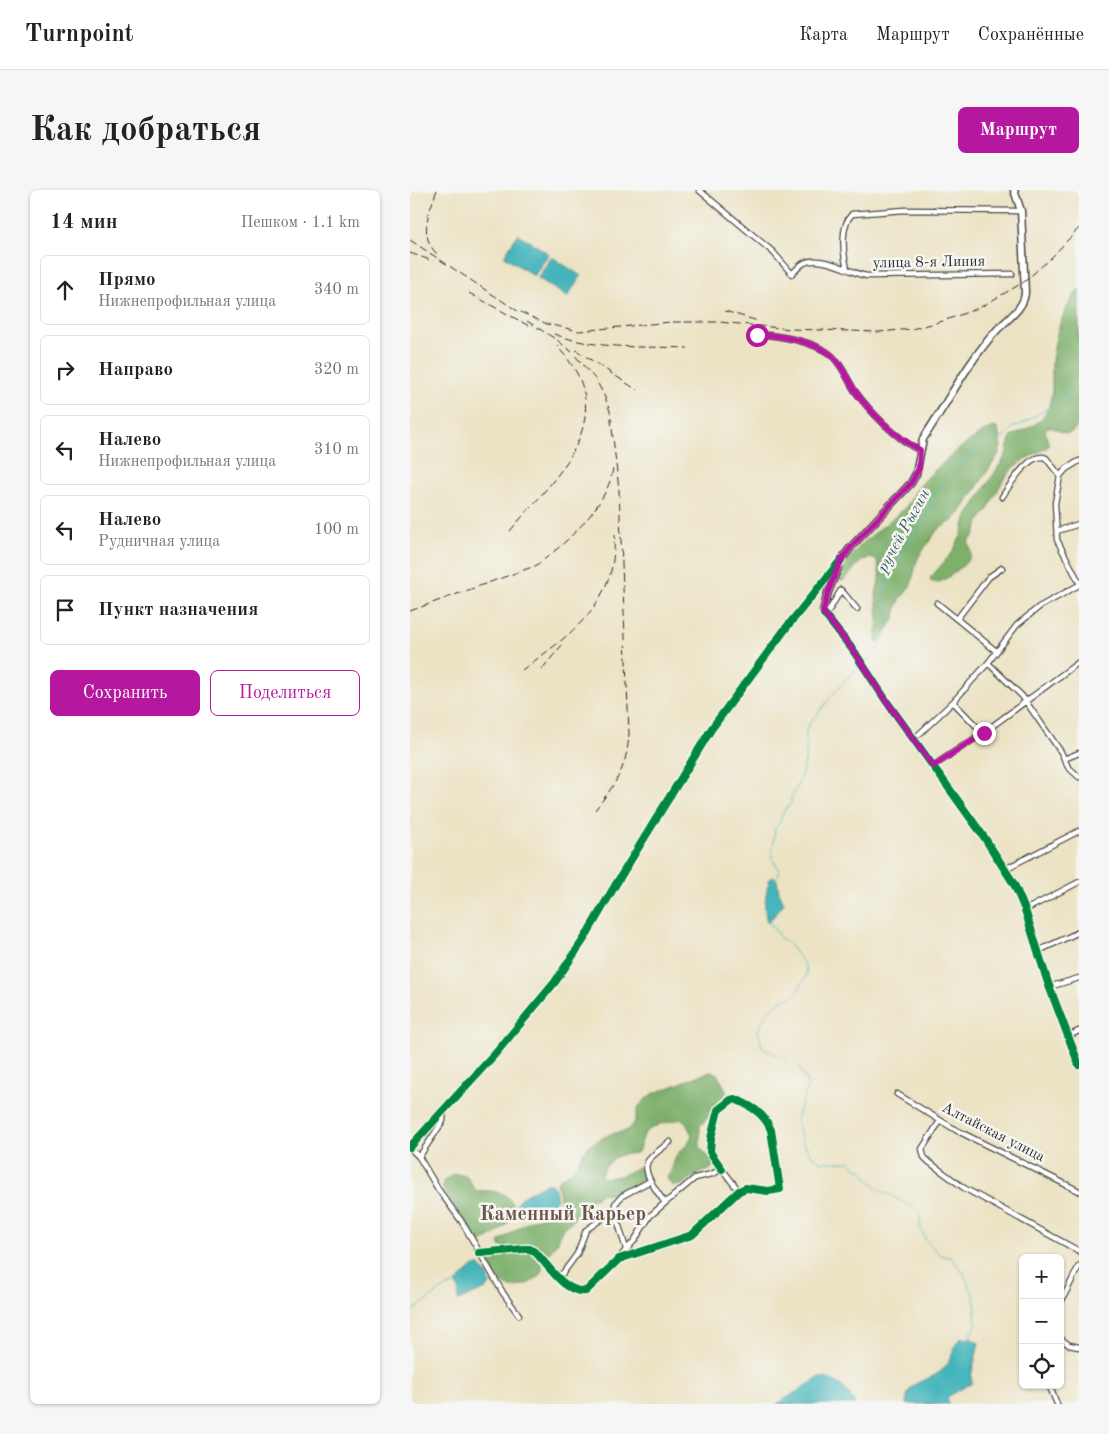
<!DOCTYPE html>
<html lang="ru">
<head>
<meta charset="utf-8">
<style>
  body { margin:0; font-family:"Old Standard TT",serif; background:#f6f6f6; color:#222 }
  .controls { position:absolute; right:15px; bottom:15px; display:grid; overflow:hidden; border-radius:8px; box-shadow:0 1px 4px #0004 }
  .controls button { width:45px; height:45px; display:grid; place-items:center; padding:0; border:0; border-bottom:1px solid #e0e0e0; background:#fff; color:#222; font:25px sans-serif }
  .stop { position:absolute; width:15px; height:15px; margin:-11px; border:4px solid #b5179e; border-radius:50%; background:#fff }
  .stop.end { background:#b5179e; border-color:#fff; box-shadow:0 1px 5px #0008 }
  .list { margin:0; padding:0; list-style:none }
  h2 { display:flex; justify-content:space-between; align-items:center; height:65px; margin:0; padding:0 20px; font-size:21px }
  h2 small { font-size:16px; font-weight:400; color:#767676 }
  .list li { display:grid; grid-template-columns:32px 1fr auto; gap:15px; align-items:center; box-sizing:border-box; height:70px; margin:0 10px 10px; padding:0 10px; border:1px solid #e0e0e0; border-radius:8px }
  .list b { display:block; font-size:19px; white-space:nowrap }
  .list p { margin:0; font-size:16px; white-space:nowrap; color:#767676 }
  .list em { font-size:16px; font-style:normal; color:#767676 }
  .actions { display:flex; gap:10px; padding:15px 20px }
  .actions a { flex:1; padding:11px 0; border:1px solid #b5179e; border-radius:8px; text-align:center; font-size:18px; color:#b5179e }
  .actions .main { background:#b5179e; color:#fff }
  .icon { flex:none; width:28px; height:28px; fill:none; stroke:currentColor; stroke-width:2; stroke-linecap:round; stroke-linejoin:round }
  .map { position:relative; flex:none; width:669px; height:1214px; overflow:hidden; border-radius:8px }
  header { display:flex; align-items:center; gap:30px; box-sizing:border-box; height:70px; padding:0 25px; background:#fff; border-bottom:1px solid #e0e0e0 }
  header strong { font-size:24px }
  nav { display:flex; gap:28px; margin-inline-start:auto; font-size:18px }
  .intro { display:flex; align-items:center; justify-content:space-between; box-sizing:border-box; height:120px; padding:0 30px }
  h1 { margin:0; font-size:35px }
  .button { padding:12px 22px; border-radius:8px; background:#b5179e; color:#fff; font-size:18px; font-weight:700 }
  main { display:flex; gap:30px; padding:0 30px }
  aside { flex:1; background:#fff; border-radius:8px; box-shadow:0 1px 4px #0004 }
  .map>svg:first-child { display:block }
  .forest { fill:#7eb06c; stroke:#546e4c }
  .water { fill:#45b5bc; stroke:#387074 }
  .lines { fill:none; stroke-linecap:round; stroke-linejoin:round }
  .stream { stroke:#45b5bc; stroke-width:1 }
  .street-casing { stroke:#484742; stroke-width:7 }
  .secondary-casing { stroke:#484742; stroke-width:9 }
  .street { stroke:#fff; stroke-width:4.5 }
  .secondary { stroke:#fff; stroke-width:6 }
  .rail { stroke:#2b2b2b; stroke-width:1; stroke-dasharray:8 4; stroke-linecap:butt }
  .cycleway-casing { stroke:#f6f6f2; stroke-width:11 }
  .cycleway { stroke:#00873e; stroke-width:8 }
  .route { stroke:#b5179e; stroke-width:6 }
  .labels { text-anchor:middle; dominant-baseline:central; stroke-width:5; stroke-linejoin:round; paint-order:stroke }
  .street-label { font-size:15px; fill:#2b2b2b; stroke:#f6f6f2 }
  .water-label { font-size:16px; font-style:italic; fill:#345b5e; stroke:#f6f6f2 }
  .district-label { font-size:20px; font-weight:bold; fill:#6a5447; stroke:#f6f6f2 }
</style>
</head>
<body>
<header>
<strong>Turnpoint</strong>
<nav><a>Карта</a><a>Маршрут</a><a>Сохранённые</a></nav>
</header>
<div class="intro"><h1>Как добраться</h1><a class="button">Маршрут</a></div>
<main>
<aside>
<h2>14 мин<small>Пешком · 1.1 km</small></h2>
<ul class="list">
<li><svg class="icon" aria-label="ahead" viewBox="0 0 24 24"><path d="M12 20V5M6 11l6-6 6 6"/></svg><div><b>Прямо</b><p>Нижнепрофильная улица</p></div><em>340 m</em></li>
<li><svg class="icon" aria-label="right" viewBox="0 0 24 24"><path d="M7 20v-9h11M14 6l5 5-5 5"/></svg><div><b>Направо</b></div><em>320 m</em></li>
<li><svg class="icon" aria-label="left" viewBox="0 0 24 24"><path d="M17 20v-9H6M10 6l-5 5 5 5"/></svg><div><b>Налево</b><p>Нижнепрофильная улица</p></div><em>310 m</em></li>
<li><svg class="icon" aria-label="left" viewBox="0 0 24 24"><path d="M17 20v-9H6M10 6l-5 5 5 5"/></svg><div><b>Налево</b><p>Рудничная улица</p></div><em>100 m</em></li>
<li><svg class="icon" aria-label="arrive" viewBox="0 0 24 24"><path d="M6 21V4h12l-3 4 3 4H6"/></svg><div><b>Пункт назначения</b></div></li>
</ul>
<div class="actions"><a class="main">Сохранить</a><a>Поделиться</a></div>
</aside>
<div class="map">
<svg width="669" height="1214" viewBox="0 0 669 1214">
  <rect width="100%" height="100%" fill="#f6f6f2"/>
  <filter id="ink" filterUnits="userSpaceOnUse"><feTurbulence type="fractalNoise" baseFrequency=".02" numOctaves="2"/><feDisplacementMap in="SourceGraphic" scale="10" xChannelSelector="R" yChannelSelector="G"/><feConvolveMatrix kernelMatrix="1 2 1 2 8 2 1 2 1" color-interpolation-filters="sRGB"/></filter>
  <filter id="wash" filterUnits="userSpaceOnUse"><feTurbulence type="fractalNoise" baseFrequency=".0096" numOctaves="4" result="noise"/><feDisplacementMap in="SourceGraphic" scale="20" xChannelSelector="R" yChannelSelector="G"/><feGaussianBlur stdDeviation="1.12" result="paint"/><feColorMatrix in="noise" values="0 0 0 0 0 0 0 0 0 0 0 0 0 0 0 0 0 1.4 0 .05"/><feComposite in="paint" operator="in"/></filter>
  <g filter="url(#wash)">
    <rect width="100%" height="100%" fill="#ece3c4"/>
    <path class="forest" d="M669 99V235C655 252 653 238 637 237 633 244 638 248 639 256L631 261 615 269 602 279 592 292 577 321 570 330 564 346 558 352C560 357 562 362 560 367 557 374 534 392 528 392 525 393 522 392 520 391L521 387 542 363 551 346 557 326 596 265 600 248C609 240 624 238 632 228 646 211 641 191 642 171 645 145 652 120 669 99Z
      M585 237 588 239 591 257 588 265 550 323 542 331 528 339 511 363 507 370 501 395 491 408 487 416 485 428 469 452H466L468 428 466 403 470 387 467 370C449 363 444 383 433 391L429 390 428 388C436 362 472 338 493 320 499 314 503 305 508 298 520 283 568 240 585 237Z
      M301 881 307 884 316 900V903L303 916 296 930 290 935V958L303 971V974L301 979 288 984 271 995 263 996 258 990 257 987C264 979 263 971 267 965 273 956 277 958 282 945L276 933 271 929 250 934 235 942 228 962C222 965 215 963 208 966 201 970 191 980 191 987L194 988 210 986 227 978H233L234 979 235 986 234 989 208 1006 192 1003 170 1017 163 1030 153 1038 148 1051 137 1066H133C113 1049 111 1061 91 1057L89 1052 91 1050C102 1043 113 1033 125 1029 133 1026 145 1026 150 1018 153 1014 147 997 147 991L163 980 176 959 183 953 200 944 216 941 221 936 225 931 228 917 240 905Z
      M43 984C60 984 58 990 66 1001 83 1000 99 1001 105 1019 101 1035 85 1046 70 1052L65 1050 56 1033 32 997 33 992Z
      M118 1062C123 1064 126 1067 130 1072 141 1088 106 1101 96 1096 87 1092 80 1077 75 1068L79 1065Z"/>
    <path class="water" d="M108 44 139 64 124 86 94 66Z
      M142 67 171 86 157 107 128 88Z
      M364 687 367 690 369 702 374 713 358 733C352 722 356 700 360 688Z
      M135 994H141L145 999 147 1009C139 1021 119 1019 108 1016L107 1013 110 1008Z
      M64 1076H70L79 1088 80 1095 76 1099 50 1110H48L49 1099 46 1094V1093Z
      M551 1148 562 1149 569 1153 561 1186 562 1193 537 1207 539 1214H496C498 1188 515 1194 531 1181 544 1170 542 1156 551 1148Z
      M408 1188C425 1187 438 1199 445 1214H367Z"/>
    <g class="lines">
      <path class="stream" d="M454 474 470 456 478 439 476 417 473 407 480 383 517 326 522 312 537 284 544 275 554 272 562 264 574 258 579 253 593 248 603 237 612 234 652 209 660 196H664L669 201
        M366 688 370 682 362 668 365 638 369 634 374 620 381 614V607C388 598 395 577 396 564 397 556 394 546 397 538 400 532 405 527 409 522 422 506 434 489 451 476
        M360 733 372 750 378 753 395 775 397 783 395 788 387 802 380 809 375 808 357 822 348 840 352 857 379 872
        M389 878 397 892 398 897 386 929 392 950 401 965 411 972H441L447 979H451L455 984 460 991 469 999 507 1020 510 1025V1037L516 1050 530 1065 542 1068 554 1084 564 1106 566 1121 565 1128 567 1133 558 1150
        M0 1123 34 1098 46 1094"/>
    </g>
  </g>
  <g filter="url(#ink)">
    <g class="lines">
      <g class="street-casing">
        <path id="street" d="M289 0 363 62 382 84C386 80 390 75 394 73 405 67 424 74 434 78 443 81 448 85 457 86L602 84
          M437 79C433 63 430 36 442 24L495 20 611 21
          M347 145C367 144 405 152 421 165 432 174 437 189 445 201 460 222 487 249 510 261
          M669 271 656 279 650 286 645 313 647 350 669 392
          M592 307C600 295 620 261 636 268L650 286
          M647 341 669 334
          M527 413 586 461
          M414 424 418 422 431 400 447 419
          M547 429 579 387 592 378
          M578 473 612 506 651 562 658 577 669 587
          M543 512 573 543
          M504 549 543 512 578 473 607 435 629 417 669 395
          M654 569 669 563
          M523 576 573 543 669 472
          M595 679 669 641
          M615 720 669 692
          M628 761 669 742
          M639 797 669 788
          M658 846 669 841
          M487 904 546 940 669 1001
          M530 931 512 959 514 967 519 972 554 998 669 1061
          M0 957 85 864 145 792 174 749 206 694 302 538 376 438 427 375
          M0 958 9 967 28 999 52 1032 93 1103 109 1125
          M9 967 33 931 34 921
          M255 1013C249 1004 233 985 237 973 239 967 255 956 260 952
          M216 1059 206 1026 205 1014 212 1006 240 991
          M69 1063 113 1059H120L126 1063C139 1076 155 1104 176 1101L209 1069 282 1045 329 1001 336 998 358 1001 370 999 361 940C354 923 341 916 325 909L321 910 308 920 301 948 300 962 312 979
          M208 1069 224 1051 240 1026 255 1013 285 988 302 984 312 979 329 1001
          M147 1086 153 1083 167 1064 176 1040 206 1019
          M650 1114 669 1076
          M650 1148 659 1155 669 1157
          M639 1195 647 1214"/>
      </g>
      <g class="secondary-casing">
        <path id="secondary" d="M604 0 611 21 615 102C615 118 596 130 586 141 557 173 537 213 513 249L506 284 501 293 441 357 431 370 418 402 413 422 443 460 477 512 574 647 604 694 615 720 638 793 669 875"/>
      </g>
      <use href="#street" class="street"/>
      <use href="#secondary" class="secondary"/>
      <path class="rail" d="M27 0C19 22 8 45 27 64
        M0 50 106 120 137 134 169 141 261 132H309L381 139 469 142 502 139 533 131 569 118 614 92 641 68 669 38
        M0 63 23 71
        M59 103 121 137
        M315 121 348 131
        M117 131 147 150 162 162 186 190 194 205 200 221 209 300 219 543C217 579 206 593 185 620
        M144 144C186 160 234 156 278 158
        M166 160 227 200
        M100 341C137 296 202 242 164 178 159 170 153 163 147 156
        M0 421 125 376C154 356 200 314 203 277
        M132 479 152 455
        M112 480C147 454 185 430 199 387 204 374 204 358 205 345"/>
      <g class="cycleway-casing">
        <path id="cycleway" d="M414 424 443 460 477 512 574 647 604 694 615 720 638 793 669 875
          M0 957 85 864 145 792 174 749 206 694 302 538 376 438 431 370
          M69 1063 113 1059H120L126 1063C139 1076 155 1104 176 1101L209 1069 282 1045 329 1001 336 998 358 1001 370 999 361 940C354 923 341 916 325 909L321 910 308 920 301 948 300 962 312 979"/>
      </g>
      <use href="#cycleway" class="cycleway"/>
    </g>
  </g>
  <g class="lines" filter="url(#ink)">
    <path class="route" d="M347 145C368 144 405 152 421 165 432 174 437 189 445 201 460 222 487 249 510 260L509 278 501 293 441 357 431 370 418 402 413 422 443 460 477 512 523 576 574 543"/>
  </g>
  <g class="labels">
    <g class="street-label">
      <text transform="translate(519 73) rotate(-1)">улица 8-я Линия</text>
      <text transform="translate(583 943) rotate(27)">Алтайская улица</text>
    </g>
    <g class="water-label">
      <text transform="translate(494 341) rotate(-61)">ручей Рыгин</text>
    </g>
    <g class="district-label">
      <text x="153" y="1025">Каменный Карьер</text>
    </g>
  </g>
</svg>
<div class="controls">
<button>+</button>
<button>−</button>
<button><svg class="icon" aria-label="locate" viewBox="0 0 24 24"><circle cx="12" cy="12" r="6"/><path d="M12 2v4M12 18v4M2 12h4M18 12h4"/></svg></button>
</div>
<div class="stop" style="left:347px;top:145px"></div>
<div class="stop end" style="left:574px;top:543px"></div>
</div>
</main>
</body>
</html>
